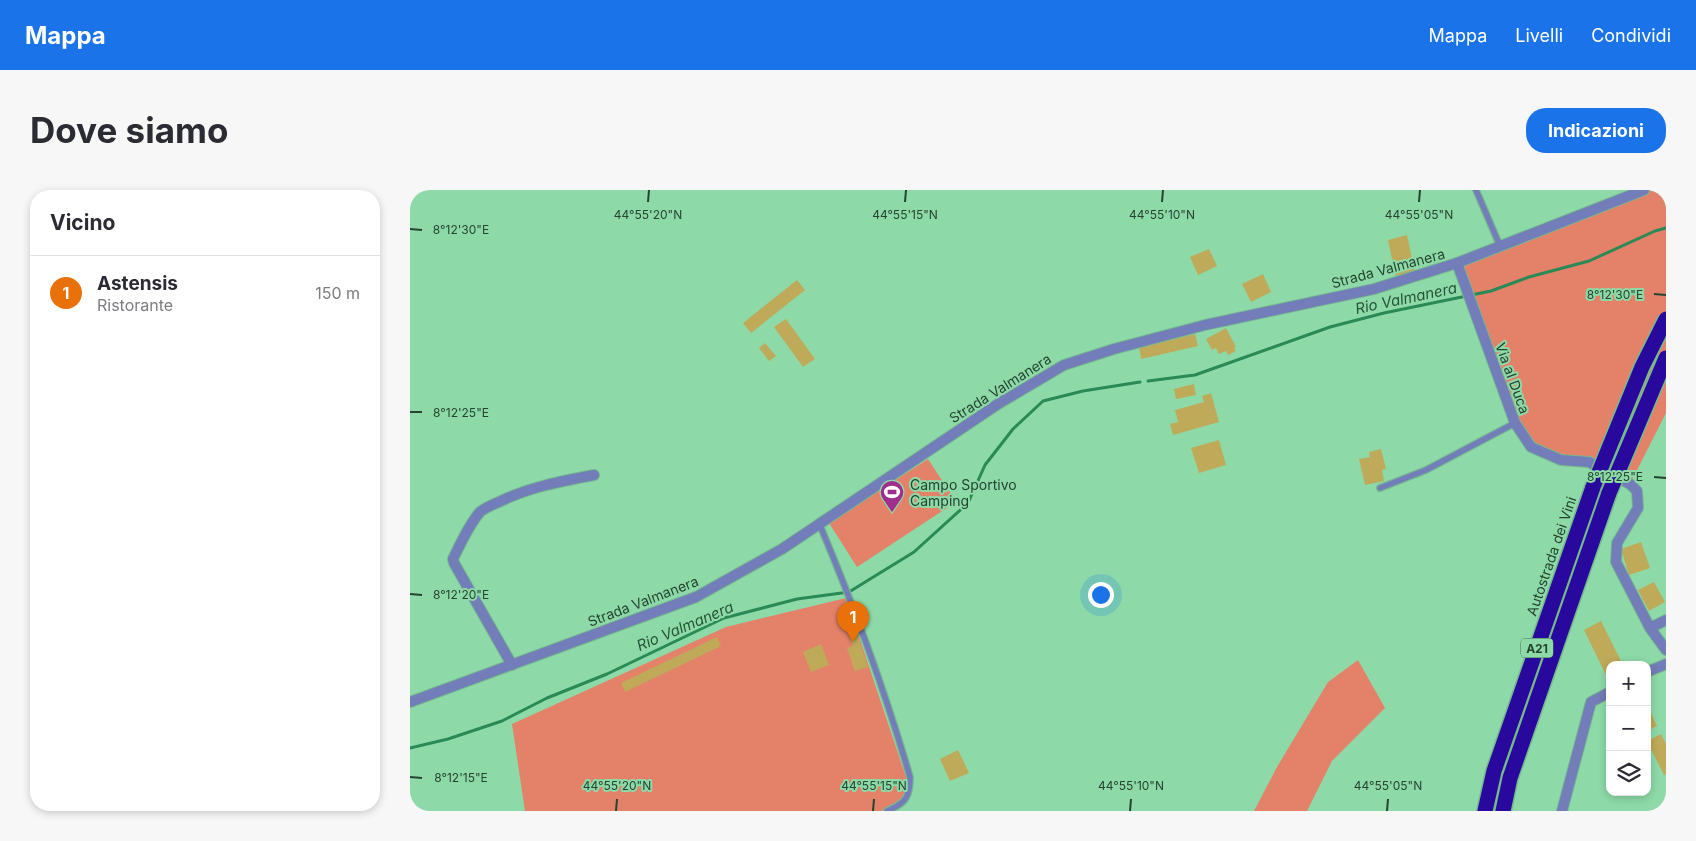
<!DOCTYPE html>
<html lang="it">
<head>
<meta charset="utf-8">
<style>
  body { margin:0; font-family:Inter,sans-serif; background:#f7f7f7; color:#2b2b33 }
  .controls { position:absolute; right:15px; bottom:15px; display:grid; overflow:hidden; border-radius:10px; box-shadow:0 2px 8px #0003 }
  .controls button { width:45px; height:45px; display:grid; place-items:center; padding:0; border:0; border-bottom:1px solid #e1e1e2; background:#fff; color:#2b2b33; font:25px sans-serif }
  .you { position:absolute; left:690px; top:404px; width:18px; height:18px; margin:-12px; border:4px solid #fff; border-radius:50%; background:#1a73e8; box-shadow:0 0 0 8px #1a73e833 }
  .badge { display:grid; place-items:center; width:32px; height:32px; border-radius:50%; background:#1a73e8; color:#fff; font-size:16px; font-weight:700 }
  .pin { position:absolute; translate:-50% -41px; filter:drop-shadow(0 1px 2px #0008) }
  .pin::after { content:''; position:absolute; top:26px; width:18px; height:15px; background:inherit; clip-path:polygon(0 0,100% 0,50% 100%) }
  .list { margin:0; padding:0; list-style:none }
  h2 { display:flex; justify-content:space-between; align-items:center; height:65px; margin:0; padding:0 20px; font-size:21px }
  h2 small { font-size:16px; font-weight:400; color:#7c7c81 }
  .list li { display:grid; grid-template-columns:32px 1fr auto; gap:15px; align-items:center; box-sizing:border-box; height:75px; padding:0 20px; border-top:1px solid #e1e1e2 }
  .list b { display:block; font-size:19px; white-space:nowrap }
  .list p { margin:0; font-size:16px; white-space:nowrap; color:#7c7c81 }
  .list em { font-size:16px; font-style:normal; color:#7c7c81 }
  .icon { flex:none; width:28px; height:28px; fill:none; stroke:currentColor; stroke-width:2; stroke-linecap:round; stroke-linejoin:round }
  .map { position:relative; flex:none; width:1256px; height:621px; overflow:hidden; border-radius:20px }
  header { display:flex; align-items:center; gap:30px; box-sizing:border-box; height:70px; padding:0 25px; background:#1a73e8; color:#fff }
  header strong { font-size:24px }
  nav { display:flex; gap:28px; margin-inline-start:auto; font-size:18px }
  .intro { display:flex; align-items:center; justify-content:space-between; box-sizing:border-box; height:120px; padding:0 30px }
  h1 { margin:0; font-size:35px }
  .button { padding:12px 22px; border-radius:20px; background:#1a73e8; color:#fff; font-size:18px; font-weight:700 }
  main { display:flex; gap:30px; padding:0 30px }
  aside { flex:1; background:#fff; border-radius:20px; box-shadow:0 2px 8px #0003 }
  .map>svg:first-child { display:block }
  .green { fill:#e48269 }
  .lines { fill:none; stroke-linecap:round; stroke-linejoin:round }
  .stream { stroke:#298a56; stroke-width:3 }
  .building { fill:#bfaa59 }
  .service-casing { stroke:#76b98e; stroke-width:8 }
  .minor-casing { stroke:#76b98e; stroke-width:12 }
  .tertiary-casing { stroke:#76b98e; stroke-width:12 }
  .motorway-casing { stroke:#76b98e; stroke-width:18 }
  .service { stroke:#727db9; stroke-width:5.5 }
  .minor { stroke:#727db9; stroke-width:10 }
  .tertiary { stroke:#727db9; stroke-width:10 }
  .motorway { stroke:#28089d; stroke-width:15 }
  .motorway-bridge-casing { stroke:#76b98e; stroke-width:18; stroke-linecap:butt }
  .motorway-bridge { stroke:#28089d; stroke-width:15 }
  .ticks { fill:none; stroke:#244430; stroke-width:2 }
  .labels { text-anchor:middle; dominant-baseline:central; stroke-width:4; stroke-linejoin:round; paint-order:stroke }
  .shield { fill:#8ddaa8; stroke:#447154; stroke-width:1 }
  .shield-label { font-size:12px; font-weight:bold; fill:#244430 }
  .street-label { font-size:14px; fill:#244430; stroke:#8ddaa8 }
  .poi-label { font-size:14px; fill:#244430; stroke:#8ddaa8; text-anchor:start }
  .water-label { font-size:15px; font-style:italic; fill:#255438; stroke:#8ddaa8 }
  .ticks-label { font-size:12px; text-anchor:middle; fill:#244430; stroke:#8ddaa8; stroke-width:4; stroke-linejoin:round; paint-order:stroke }
</style>
</head>
<body>
<header>
<strong>Mappa</strong>
<nav><a>Mappa</a><a>Livelli</a><a>Condividi</a></nav>
</header>
<div class="intro"><h1>Dove siamo</h1><a class="button">Indicazioni</a></div>
<main>
<aside>
<h2>Vicino<small></small></h2>
<ul class="list">
<li><span class="badge" style="background:#e8710a">1</span><div><b>Astensis</b><p>Ristorante</p></div><em>150 m</em></li>
</ul>
</aside>
<div class="map">
<svg width="1256" height="621" viewBox="0 0 1256 621">
  <rect width="100%" height="100%" fill="#8ddaa8"/>
  <path class="green" d="M1234 0H1256V223L1220 294 1179 272 1121 257 1105 233 1047 73Z
    M518 269 546 312 447 377 419 333Z
    M436 408 496 587V600L491 613 471 621H115L102 534 316 437Z
    M948 470 975 518 922 571 897 621H844L867 577 918 492Z"/>
  <g class="lines">
    <path class="stream" d="M738 191 785 185 920 137 974 123 1081 101 1119 87 1179 71 1245 41 1256 38
      M0 558 38 549 92 531 137 508 197 484 314 428 387 409 439 402 504 362 558 313 575 275 603 239 633 211 673 201 730 192"/>
  </g>
  <path class="building" d="M997 45 1005 82 986 88 978 50Z
    M799 59 807 76 788 85 780 67Z
    M853 84 861 102 841 112 832 94Z
    M387 90 395 100 341 143 333 133Z
    M376 129 405 169 393 177 364 137Z
    M816 138 826 157 824 158 826 161 818 165 816 161 809 164 806 158 802 160 796 149Z
    M785 144 788 156 731 169 729 157Z
    M355 153 366 166 359 171 349 158Z
    M784 194 786 205 766 209 764 199Z
    M801 203 809 232 763 245 760 234 768 232 765 220 794 212 792 206Z
    M809 250 816 275 789 283 781 258Z
    M971 259 976 279 972 280 974 291 955 295 949 269 960 267 959 262Z
    M1231 352 1240 378 1219 385 1211 359Z
    M1244 392 1255 412 1239 421 1228 400Z
    M442 429 458 477 445 481 437 458 443 456 434 432Z
    M1191 431 1213 475H1200V484L1196 485 1174 440Z
    M307 447 311 456 215 502 211 493Z
    M411 454 419 475 401 482 393 462Z
    M1237 514 1247 536 1237 541Z
    M1251 544 1256 554V584L1254 585 1237 551Z
    M548 560 559 583 540 591 530 569Z"/>
  <g class="lines">
    <g class="service-casing">
      <path id="service" d="M1066 0 1090 56
        M970 298 1016 280 1105 233
        M409 333C444 416 475 501 500 587 500 607 496 613 477 621"/>
    </g>
    <g class="minor-casing">
      <path id="minor" d="M1234 0 1047 73 1105 233 1121 257 1151 270 1179 272 1220 294 1227 301 1228 318 1207 353 1206 372 1240 438 1256 460
        M1240 438 1256 430
        M102 475 44 373 43 369C51 353 58 336 70 322 76 317 84 314 91 311 120 297 152 291 184 285
        M1237 482 1256 474
        M1152 621 1181 512 1200 502"/>
    </g>
    <g class="tertiary-casing">
      <path id="tertiary" d="M0 512 286 407 372 359 588 214 654 175 704 159 795 135 964 99 1047 73"/>
    </g>
    <g class="motorway-casing">
      <path id="motorway" d="M1075 621 1084 581 1183 297
        M1093 621 1100 588 1199 303"/>
    </g>
    <use href="#service" class="service"/>
    <use href="#minor" class="minor"/>
    <use href="#tertiary" class="tertiary"/>
    <use href="#motorway" class="motorway"/>
    <g class="motorway-bridge-casing">
      <path id="motorway-bridge" d="M1183 297 1232 177 1256 129
        M1199 303 1256 168"/>
    </g>
    <use href="#motorway-bridge" class="motorway-bridge"/>
  </g>
  <path class="ticks" d="M238 12 239 0M495 12 496 0M752 12 753 0M1009 12 1010 0M0 39 12 40M1244 104 1256 105M0 222H12M1244 287 1256 288M0 404 12 405M0 587 12 588M206 621 207 609M463 621 464 609M720 621 721 609M977 621 978 609"/>
  <defs>
    <g id="stadium-pin" transform="scale(1.25)"><path d="M0 17L-7.5 6A9.5 9.5 0 1 1 7.5 6Z" fill="#9f2e8c" stroke="#8ddaa8"/><path d="M0-5a6.5 5 0 1 0 0 10a6.5 5 0 1 0 0-10ZM-3.5-1.8h7v3.6h-7Z" fill="#fff"/></g>
  </defs>
  <g fill-rule="evenodd">
    <use href="#stadium-pin" x="482" y="302"/>
  </g>
  <g class="labels">
    <rect class="shield" x="1111" y="448.5" width="32" height="19" rx="4"/>
    <g class="shield-label">
      <text x="1127" y="458">A21</text>
    </g>
    <g class="street-label">
      <text transform="translate(978 78) rotate(-15)">Strada Valmanera</text>
      <text transform="translate(1103 188) rotate(70)">Via al Duca</text>
      <text transform="translate(590 198) rotate(-32)">Strada Valmanera</text>
      <text transform="translate(1141 366) rotate(-71)">Autostrada dei Vini</text>
      <text transform="translate(233 411) rotate(-21)">Strada Valmanera</text>
    </g>
    <g class="poi-label">
      <text x="500" y="294">Campo Sportivo<tspan x="500" dy="16">Camping</tspan></text>
    </g>
    <g class="water-label">
      <text transform="translate(996 108) rotate(-12)">Rio Valmanera</text>
      <text transform="translate(275 436) rotate(-23)">Rio Valmanera</text>
    </g>
  </g>
  <g class="ticks-label">
    <text x="238" y="29">44°55'20"N</text>
    <text x="495" y="29">44°55'15"N</text>
    <text x="752" y="29">44°55'10"N</text>
    <text x="1009" y="29">44°55'05"N</text>
    <text x="51" y="44">8°12'30"E</text>
    <text x="1205" y="109">8°12'30"E</text>
    <text x="51" y="227">8°12'25"E</text>
    <text x="1205" y="291">8°12'25"E</text>
    <text x="51" y="409">8°12'20"E</text>
    <text x="51" y="592">8°12'15"E</text>
    <text x="207" y="600">44°55'20"N</text>
    <text x="464" y="600">44°55'15"N</text>
    <text x="721" y="600">44°55'10"N</text>
    <text x="978" y="600">44°55'05"N</text>
  </g>
</svg>
<div class="controls">
<button>+</button>
<button>−</button>
<button><svg class="icon" aria-label="layers" viewBox="0 0 24 24"><path d="M12 4l9 5-9 5-9-5zM3 14l9 5 9-5"/></svg></button>
</div>
<div class="you"></div>
<div class="pin badge" style="left:443px;top:452px;background:#e8710a">1</div>
</div>
</main>
</body>
</html>
